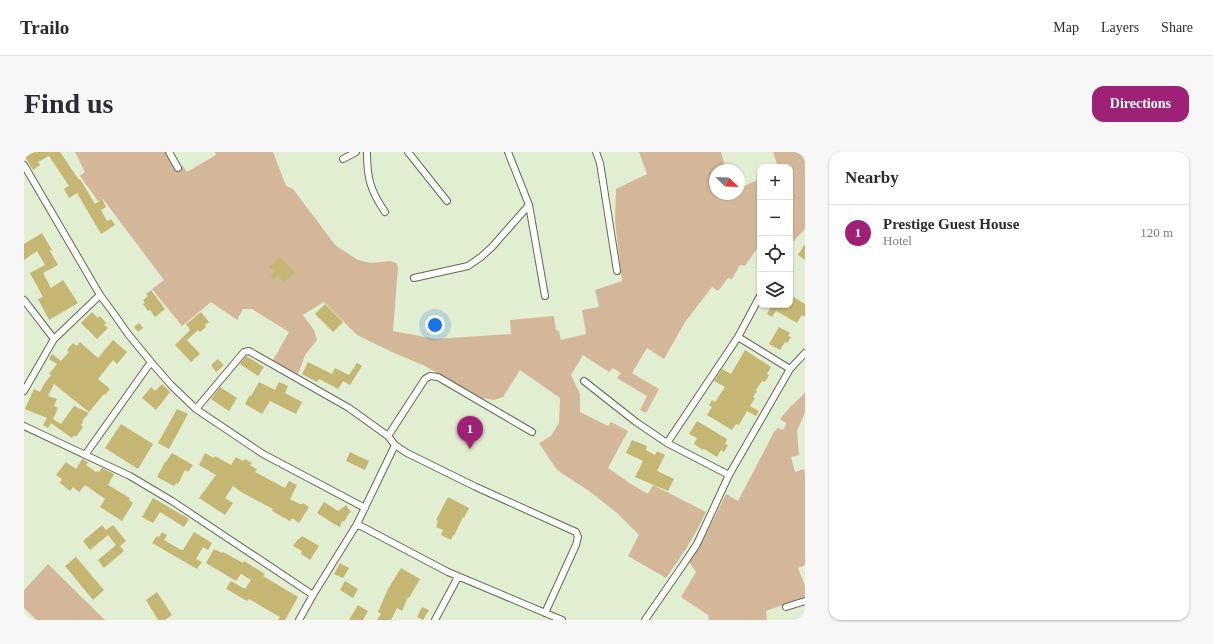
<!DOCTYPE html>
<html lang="en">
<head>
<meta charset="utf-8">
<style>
  body { margin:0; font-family:Georgia,serif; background:#f7f7f7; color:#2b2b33 }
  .controls { position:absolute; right:12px; top:12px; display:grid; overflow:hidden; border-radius:8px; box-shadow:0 1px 3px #0004 }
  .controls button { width:36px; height:36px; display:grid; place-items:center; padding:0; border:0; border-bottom:1px solid #e1e1e2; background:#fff; color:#2b2b33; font:20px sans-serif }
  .compass { position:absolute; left:685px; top:12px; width:36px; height:36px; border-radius:50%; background:#fff; box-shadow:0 1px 3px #0004; rotate:113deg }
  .you { position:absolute; left:411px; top:173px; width:14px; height:14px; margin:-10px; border:3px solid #fff; border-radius:50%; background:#1a73e8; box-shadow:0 0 0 6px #1a73e833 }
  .badge { display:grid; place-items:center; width:26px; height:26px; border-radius:50%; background:#9e2176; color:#fff; font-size:13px; font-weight:700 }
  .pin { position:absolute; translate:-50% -33px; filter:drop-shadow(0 1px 2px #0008) }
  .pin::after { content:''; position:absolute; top:21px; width:14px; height:12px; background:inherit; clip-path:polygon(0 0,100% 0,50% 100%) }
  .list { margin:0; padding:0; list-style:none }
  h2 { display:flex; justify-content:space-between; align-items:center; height:52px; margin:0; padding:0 16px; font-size:17px }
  h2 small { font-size:13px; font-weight:400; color:#7c7c81 }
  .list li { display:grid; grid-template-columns:26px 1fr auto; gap:12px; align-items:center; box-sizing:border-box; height:56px; padding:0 16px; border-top:1px solid #e1e1e2 }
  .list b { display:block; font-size:15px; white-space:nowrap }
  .list p { margin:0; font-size:13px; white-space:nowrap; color:#7c7c81 }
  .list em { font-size:13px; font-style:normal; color:#7c7c81 }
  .icon { flex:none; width:22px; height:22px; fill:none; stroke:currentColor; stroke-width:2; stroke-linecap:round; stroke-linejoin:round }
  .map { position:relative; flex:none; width:781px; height:468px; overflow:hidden; border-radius:12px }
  header { display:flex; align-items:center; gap:24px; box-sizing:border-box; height:56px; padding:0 20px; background:#fff; border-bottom:1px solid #e1e1e2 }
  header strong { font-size:19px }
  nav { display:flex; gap:22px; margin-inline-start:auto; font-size:14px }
  .intro { display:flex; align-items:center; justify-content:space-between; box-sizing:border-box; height:96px; padding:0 24px }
  h1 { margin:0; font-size:28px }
  .button { padding:10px 18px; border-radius:12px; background:#9e2176; color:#fff; font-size:14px; font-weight:700 }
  main { display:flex; gap:24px; padding:0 24px }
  aside { flex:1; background:#fff; border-radius:12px; box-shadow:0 1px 3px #0004 }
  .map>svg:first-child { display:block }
  .green { fill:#d4b798 }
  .building { fill:#c5b673 }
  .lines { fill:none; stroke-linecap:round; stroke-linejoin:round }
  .minor-casing { stroke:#606b51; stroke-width:8 }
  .minor { stroke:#fff; stroke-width:6 }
</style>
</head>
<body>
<header>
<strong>Trailo</strong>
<nav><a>Map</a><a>Layers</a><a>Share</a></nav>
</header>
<div class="intro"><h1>Find us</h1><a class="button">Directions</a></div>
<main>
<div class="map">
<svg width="781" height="468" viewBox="0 0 781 468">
  <rect width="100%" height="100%" fill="#e2eed1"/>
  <path class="green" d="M51 0H142L152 17 159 14 163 20 192 3 191 0H249L262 34 269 37 312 94 334 108 347 111 366 109 372 111 374 115 369 179 411 187 487 182 486 168 530 164 532 178 535 179 537 188 562 182 558 158 575 155 571 138 598 129 591 69 592 37 623 22 615 0H697L702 18H691V42H715V36L736 27V96L734 95 721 114 716 113 708 127 704 126 694 139 688 135 661 170 640 207 623 196 608 221 635 237 622 261 616 258 623 244 593 226 597 221 589 216 585 220 559 203 547 223 556 242V260L584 274 587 270 604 279 584 316 607 332 624 342 629 333 682 360C671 384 657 405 642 426L604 404 615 383 592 360 565 339 533 318 515 291 527 284 535 271 536 246 496 218 479 245 470 248 457 246 401 214 368 200 333 183 300 150 279 163 290 178 293 188 281 203 274 223 248 210 265 180 228 157H219L213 168 187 150 158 174 128 137 140 128 79 47 74 49 56 24 61 20Z
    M749 0H781V77L766 93V15H754Z
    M781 240V260L773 279 775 303 767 305 771 320 780 317 781 322V413L774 416 781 434V445L742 459 743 468H685L684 463 657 445 672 420 665 410 681 384 702 342 714 349 750 280 754 276 760 278 762 271 756 267 766 255 778 244Z
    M24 412 81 468H13L0 456V438Z"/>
  <path class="building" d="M10 0H36L55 28 56 27 71 52 78 47 82 55 77 58 83 69 87 67 91 73 77 82 53 41 45 46 40 37 45 34 25 4 14 10 16 13 9 18 1 5Z
    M18 81 28 98 26 99 34 113 19 121 27 136 39 128 54 151 25 168 14 147 19 145 6 121 21 113 13 99 0 108V92Z
    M781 92V108L774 103Z
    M256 105 271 120 260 131 254 124 250 128 247 124 250 120 245 115Z
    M127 138 141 157 131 165 126 158 124 159 119 152 121 151 119 148 124 144 122 142Z
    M766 143 781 152V165L778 163 773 171 752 159 748 165 743 162 746 156 741 153H766Z
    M301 152 319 170 309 180 291 162Z
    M68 160 74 166 76 164 82 171 80 173 84 176 73 187 57 171Z
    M177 160 185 170 181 173 182 175 176 180 174 178 163 188 176 202 167 210 151 193 166 178 162 172Z
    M115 171 119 176 114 180 110 175Z
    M755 175 766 181 764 184 767 185 763 191 761 190 756 198 745 192Z
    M89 188 103 200 93 212 89 208 74 227 86 237 81 243 80 242 65 260 30 232 24 244 33 247 30 254 34 256 29 267 37 272 50 254 65 261 58 269 59 270 57 273 59 275 52 285 50 283 48 286 27 271 24 276 19 273 23 266 1 257 10 237 16 240 20 232 27 223 25 222 33 212 25 207 28 202 37 209 45 200 43 198 49 191 53 194 56 190 74 206Z
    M721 198 747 215 743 222 745 223 741 230 738 229 732 238 733 239 729 245 731 246 726 254 735 259 732 264 723 259 715 273 712 272 708 278 683 263 688 255 685 253 688 248 691 250 701 235 690 229 698 217 707 222Z
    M222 204 240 215 234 224 216 212Z
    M194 207 200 213 192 220 187 213Z
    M284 210 308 222 311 216 325 223 333 211 338 214 326 233 319 229 314 237 295 227 293 230 278 222Z
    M235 230 251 238 255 230 264 234 261 241 278 250 272 262 246 249 238 262 221 252 226 243 227 244Z
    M138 232 146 240 132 258 118 246 127 235 131 239Z
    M196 235 213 246 205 259 187 247Z
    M153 257 164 262 145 297 134 291Z
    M673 269 703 287 701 292 704 293 700 300 697 298 693 305 680 297 679 298 670 292 673 286 665 282Z
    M97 272 129 292 114 317 81 296Z
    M608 288 623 294 622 298 631 303 633 299 641 303 633 319 650 327 644 339 611 325 619 309 602 301Z
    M326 300 345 309 341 318 322 309Z
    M148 301 169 313 164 320 161 318 154 332 152 331 150 334 133 325 141 310H142Z
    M181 301 190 306 191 304 207 313 212 305 219 309 221 307 228 311 226 313 233 317 231 320 261 336 265 329 273 333 266 347 276 352H278L279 351 285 355 275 371 268 366 266 369 248 359 249 357 217 340 209 334 201 346 209 351 201 363 175 346 192 323 175 313Z
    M58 307 64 310 62 313 72 320 73 319 75 320 78 316 90 322 84 333 106 346 105 348 109 351 98 369 76 355 81 347 61 333 55 340 49 335 46 339 36 331 38 327 32 323 42 310 52 317Z
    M424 345 445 356 440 366 439 365 430 384 429 383 427 388 417 383 419 378 412 375 414 369 412 368Z
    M129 346 165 367 160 375 136 360 129 371 118 365Z
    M300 350 314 359 322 353 327 360 325 361 320 370 318 369 316 375 310 372 293 361Z
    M78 373 82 378 89 373 102 389 96 394 100 399 80 416 74 408 92 393 84 383 66 398 59 389Z
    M138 380 143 383 140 388 157 398H159L170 380 188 391 184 398 179 395 172 407 178 410 173 417 128 391 133 384 135 385Z
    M278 384 295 394 286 408 277 402 278 399 269 394 274 387H275Z
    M190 397 198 401 199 400 219 411 220 409 241 422 239 424 274 445 261 468H254L256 465 225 447 223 449 202 437 207 429 221 437 227 428 217 422 212 429 182 411Z
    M52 405 80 438 69 448 41 414Z
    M316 411 325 416 319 426 310 422Z
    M377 416 396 427 385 446 384 445 378 459 373 456 367 468H353L357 462 354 460 364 437Z
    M321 429 334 437 329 446 316 438Z
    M133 440 148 463 141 468H134L122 448Z
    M334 453 344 459 339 468H325Z
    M398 455 405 458 399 468 393 465Z"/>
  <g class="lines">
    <g class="minor-casing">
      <path id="minor" d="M145 0 154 16
        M343 0C343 26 346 38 361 60
        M384 0 423 49
        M484 0 505 53 521 144
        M572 0 576 11 593 119
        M319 7 332 0
        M0 13 76 143 90 162 104 182 127 210 147 233 172 257 239 302 341 356
        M390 126 444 114 457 105 468 95 505 53
        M0 148 30 187
        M714 185 766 217
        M560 229 612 270 643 291 705 323
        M0 239 30 187 76 143
        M172 257 220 200 225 199 325 256 364 284 371 293 383 301 452 335 552 380 554 385 552 393 521 461
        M0 274 106 324 148 349 289 443
        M364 284 401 227 406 224 414 225 508 280
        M643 291 714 185 736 144
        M61 303 127 210
        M333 372 424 420 538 468
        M762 455 781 449
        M275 468 289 443 333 372 371 293
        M411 468 434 425
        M621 468 659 413 673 392 705 323 766 217 781 201"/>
    </g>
    <use href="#minor" class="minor"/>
  </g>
</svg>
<div class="controls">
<button>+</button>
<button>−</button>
<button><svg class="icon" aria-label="locate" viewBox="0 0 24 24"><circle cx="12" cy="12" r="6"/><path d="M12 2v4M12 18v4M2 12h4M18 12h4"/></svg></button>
<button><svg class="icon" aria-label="layers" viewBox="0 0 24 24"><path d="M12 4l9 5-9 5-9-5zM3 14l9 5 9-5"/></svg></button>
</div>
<svg class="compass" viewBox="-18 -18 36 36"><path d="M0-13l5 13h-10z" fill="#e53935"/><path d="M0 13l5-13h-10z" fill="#7c7c81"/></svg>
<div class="you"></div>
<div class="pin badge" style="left:446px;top:297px">1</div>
</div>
<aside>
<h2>Nearby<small></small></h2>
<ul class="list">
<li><span class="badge">1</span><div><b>Prestige Guest House</b><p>Hotel</p></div><em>120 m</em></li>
</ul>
</aside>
</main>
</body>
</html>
